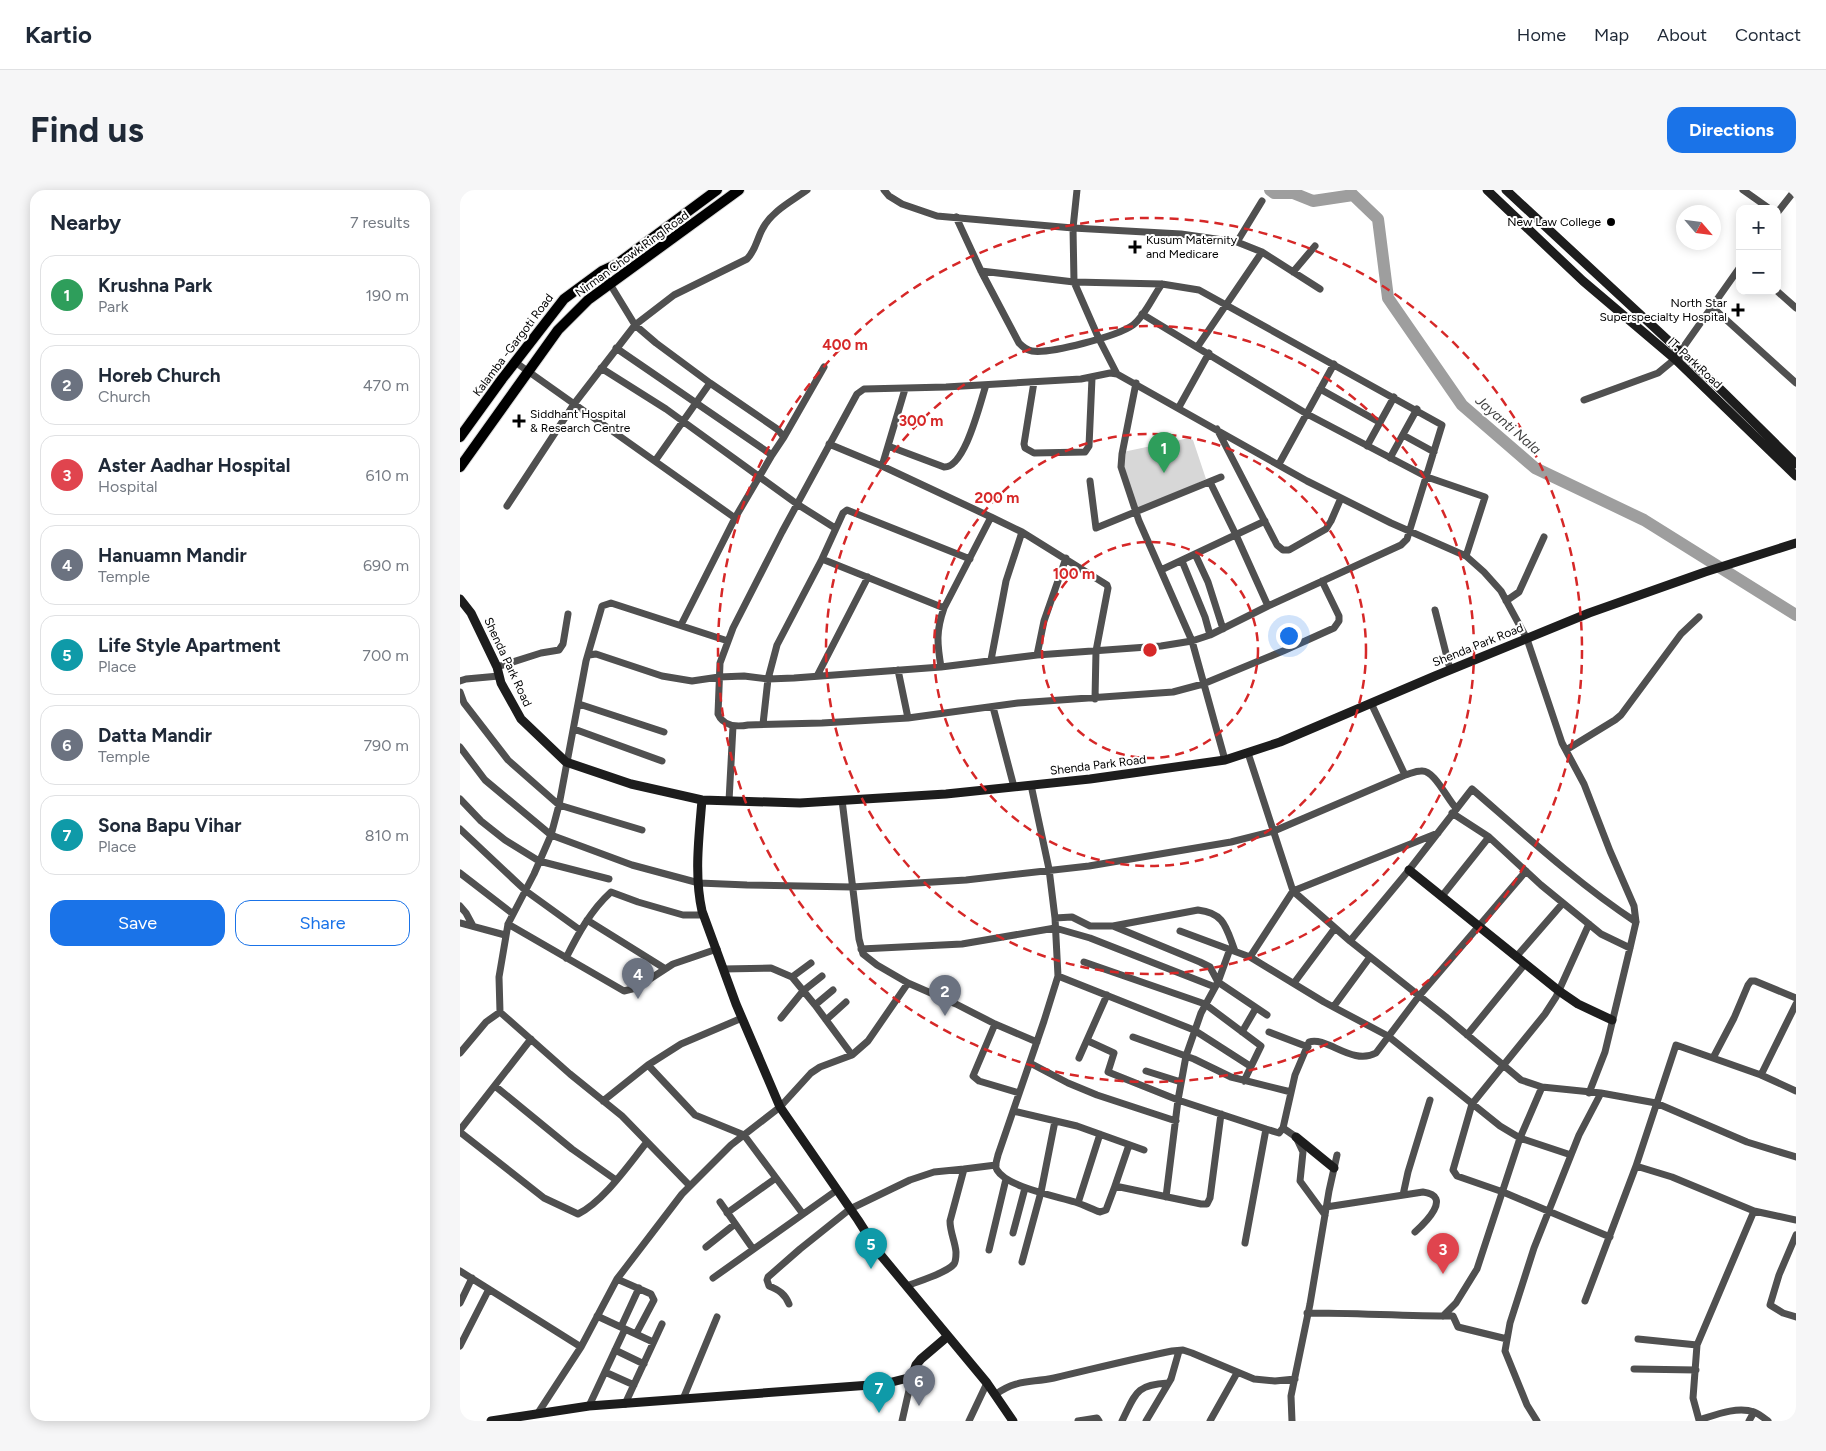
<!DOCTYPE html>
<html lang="en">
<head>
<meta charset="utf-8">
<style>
  body { margin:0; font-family:Figtree,sans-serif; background:#f6f6f7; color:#1f2937 }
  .controls { position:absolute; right:15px; top:15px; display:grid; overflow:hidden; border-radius:10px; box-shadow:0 2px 12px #0003 }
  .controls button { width:45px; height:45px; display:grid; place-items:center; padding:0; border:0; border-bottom:1px solid #e0e1e3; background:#fff; color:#1f2937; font:25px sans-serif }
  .compass { position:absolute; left:1216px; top:15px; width:45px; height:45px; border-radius:50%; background:#fff; box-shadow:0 2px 12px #0003; rotate:118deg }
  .you { position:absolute; left:828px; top:445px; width:18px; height:18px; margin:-12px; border:4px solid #fff; border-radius:50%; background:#1a73e8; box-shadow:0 0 0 8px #1a73e833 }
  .badge { display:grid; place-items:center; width:32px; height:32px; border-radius:50%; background:#1a73e8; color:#fff; font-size:16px; font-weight:700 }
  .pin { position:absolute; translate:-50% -41px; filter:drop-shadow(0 1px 2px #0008) }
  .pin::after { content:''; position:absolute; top:26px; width:18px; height:15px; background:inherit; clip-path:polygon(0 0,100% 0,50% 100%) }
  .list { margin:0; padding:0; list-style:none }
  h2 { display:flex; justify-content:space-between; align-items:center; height:65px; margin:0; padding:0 20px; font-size:21px }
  h2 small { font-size:16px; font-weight:400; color:#747a83 }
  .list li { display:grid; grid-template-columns:32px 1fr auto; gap:15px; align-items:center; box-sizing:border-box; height:80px; margin:0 10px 10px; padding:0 10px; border:1px solid #e0e1e3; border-radius:15px }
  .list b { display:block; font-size:19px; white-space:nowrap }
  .list p { margin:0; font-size:16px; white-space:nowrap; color:#747a83 }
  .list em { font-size:16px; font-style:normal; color:#747a83 }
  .actions { display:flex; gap:10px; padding:15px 20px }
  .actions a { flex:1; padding:11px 0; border:1px solid #1a73e8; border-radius:15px; text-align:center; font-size:18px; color:#1a73e8 }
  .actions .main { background:#1a73e8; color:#fff }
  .map { position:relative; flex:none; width:1336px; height:1231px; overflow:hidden; border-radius:15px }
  header { display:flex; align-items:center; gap:30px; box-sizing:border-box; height:70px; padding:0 25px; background:#fff; border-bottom:1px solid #e0e1e3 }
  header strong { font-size:24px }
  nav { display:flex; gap:28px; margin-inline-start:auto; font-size:18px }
  .intro { display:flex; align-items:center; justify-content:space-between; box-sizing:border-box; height:120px; padding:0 30px }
  h1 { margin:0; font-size:35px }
  .button { padding:12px 22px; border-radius:15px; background:#1a73e8; color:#fff; font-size:18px; font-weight:700 }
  main { display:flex; gap:30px; padding:0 30px }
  aside { flex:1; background:#fff; border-radius:15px; box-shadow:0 2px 12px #0003 }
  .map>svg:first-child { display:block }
  .green { fill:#d7d7d7 }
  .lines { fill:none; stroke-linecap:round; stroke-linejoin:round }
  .river { stroke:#9e9e9e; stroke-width:12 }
  .primary-casing { stroke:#dbdbdb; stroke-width:12 }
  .street { stroke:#505050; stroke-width:7 }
  .secondary { stroke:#1d1d1d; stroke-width:9 }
  .primary { stroke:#000; stroke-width:10 }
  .ring { fill:none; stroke:#d62828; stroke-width:2.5; stroke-dasharray:9 6 }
  .poi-dot { fill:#000; stroke:#fff; stroke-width:2 }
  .labels { text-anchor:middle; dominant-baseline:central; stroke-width:4; stroke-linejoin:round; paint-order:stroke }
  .poi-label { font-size:12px; fill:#000; stroke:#fff; text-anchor:end }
  .street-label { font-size:12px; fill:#000; stroke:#fff }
  .water-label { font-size:14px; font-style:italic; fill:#3f3f3f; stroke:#fff }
  .centre { fill:#d62828; stroke:#fff; stroke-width:2.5 }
  .ring-label { font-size:15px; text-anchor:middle; font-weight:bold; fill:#d62828; stroke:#fff; stroke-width:4; stroke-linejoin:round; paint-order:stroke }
</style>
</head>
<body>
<header>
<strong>Kartio</strong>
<nav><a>Home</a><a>Map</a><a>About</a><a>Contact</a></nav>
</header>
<div class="intro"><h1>Find us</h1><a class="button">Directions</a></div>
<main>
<aside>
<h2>Nearby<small>7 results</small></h2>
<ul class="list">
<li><span class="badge" style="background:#2e9e5b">1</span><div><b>Krushna Park</b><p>Park</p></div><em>190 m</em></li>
<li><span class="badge" style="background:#6b7280">2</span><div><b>Horeb Church</b><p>Church</p></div><em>470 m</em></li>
<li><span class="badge" style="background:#e0444e">3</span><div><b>Aster Aadhar Hospital</b><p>Hospital</p></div><em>610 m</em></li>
<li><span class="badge" style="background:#6b7280">4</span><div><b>Hanuamn Mandir</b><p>Temple</p></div><em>690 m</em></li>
<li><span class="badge" style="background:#0f9aa8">5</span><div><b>Life Style Apartment</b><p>Place</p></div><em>700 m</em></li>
<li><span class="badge" style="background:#6b7280">6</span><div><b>Datta Mandir</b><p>Temple</p></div><em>790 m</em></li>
<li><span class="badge" style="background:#0f9aa8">7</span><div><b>Sona Bapu Vihar</b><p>Place</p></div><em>810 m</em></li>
</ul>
<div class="actions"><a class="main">Save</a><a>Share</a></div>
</aside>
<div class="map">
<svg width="1336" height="1231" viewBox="0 0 1336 1231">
  <rect width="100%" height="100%" fill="#fff"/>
  <path class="green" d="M729 248 733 250 746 289 679 321 661 277 663 262Z"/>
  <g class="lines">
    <path class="river" d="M810 0 814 3H833L853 11 893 5 918 29 928 108 1002 215 1075 278 1184 330 1336 425"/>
    <g class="primary-casing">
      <path id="primary" d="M0 247 42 189 104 109 142 81 157 74 257 0
        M0 277 98 140 128 110 279 0"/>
    </g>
    <path class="street" d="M424 0 429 6 442 14 477 26 613 38 721 44 777 52 802 62 860 99
      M617 0 613 38 614 92 639 149 657 184
      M1283 0 1310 19
      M1317 23 1335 0
      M496 27 521 81 559 153C563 157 566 160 572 161 590 164 658 146 673 135 685 126 693 106 702 94
      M777 52 802 11
      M142 81 175 135 196 153 250 193 317 239 324 247 312 265 275 328 221 435
      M833 82 855 56
      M1317 101 1336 118
      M1251 116 1336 193
      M682 124 847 224 967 287 1025 307 1006 366
      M738 156 802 62
      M156 158 312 265
      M55 172 275 328
      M141 178 206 219 337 314 375 338
      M574 192 564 254 565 258 574 263 625 262 629 256 632 188
      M676 193 662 264 661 277 679 331 732 451 765 570
      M860 199 919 232
      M1124 210 1198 183 1215 169 1280 77
      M719 217 749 163
      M757 239 817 355 823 360H829L866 339 871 331 881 308
      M943 245 974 262
      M324 247 364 177
      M369 254 422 276 531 327
      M428 256 484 277C505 278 520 213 526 195
      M907 256 934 207
      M930 268 957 219
      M195 271 250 193
      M819 274 874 174
      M422 276 445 199
      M630 291 636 338 761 287
      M750 292 776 345 808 416
      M47 316 114 214 175 135 214 105 287 69C296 60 297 48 303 38 312 21 332 11 347 0
      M735 364 748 392 763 439
      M362 369 383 323 387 320 510 369
      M722 371 745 427 750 445
      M701 380 805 331
      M862 391 879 426V431L874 438 823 461 743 494 713 502 558 513 448 528 362 533 288 535C277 537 263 536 258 524L260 473 273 438 322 342 397 204 404 199 486 197 621 189 650 183 657 184 847 291 931 333 1006 366 1024 382 1041 401 1067 449 1102 553 1124 594 1150 661 1174 716 1176 732 1170 758 1145 862 1129 903
      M1046 411 1059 402 1084 347
      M975 420 990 479
      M129 465 136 464 202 486 232 491 259 487 284 486 308 489 334 488 481 477 577 465 701 456 732 451 750 445 808 416 941 355 947 349 982 235 739 100 702 94 614 92 521 81
      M577 465 584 431 606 368
      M531 470 546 391 562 342
      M37 477 81 463 99 460 103 454 108 424
      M481 477C477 453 476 441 484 418L531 327 562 342 647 395 648 398 636 461 635 509
      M438 480 448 528
      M357 486 408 387
      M0 491 6 489 39 486
      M0 502 4 513 48 570 99 615 182 640
      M911 513 945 585
      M119 514 204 542
      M533 517 554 597
      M303 534 308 489 317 455 362 369 484 418
      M114 539 202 571
      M0 557 25 590 91 645 172 675 239 693 287 695 392 697 506 690 629 676 771 652 814 641 945 585C950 584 955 581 961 581 974 579 987 609 996 618
      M1106 560 1155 530 1161 525 1221 444 1239 427
      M788 563 833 701 890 751 986 827 1061 890 1082 897 1141 903 1119 945 1074 1058 1050 1133 1045 1161 1067 1215 1077 1231
      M571 595 589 679 595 728 598 786 584 831 538 965C537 970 534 976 537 980 547 997 596 1006 615 1012 624 1015 632 1019 640 1022L646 1020 655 996 741 1014H747L750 1008 761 924
      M0 609 21 631 45 650 79 671 149 689
      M382 610 399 749 403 764 417 775 448 793 496 814 535 834 577 852
      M269 611 273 536
      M992 623 1029 647 1081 695 1141 744 1170 758
      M0 639 66 701 120 740
      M0 683 53 724
      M982 706 1029 647
      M0 716 6 723 13 736
      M595 728 612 727 630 736H653L740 772 750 777 758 792 807 825
      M127 730 204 778
      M0 733 45 745
      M48 734 164 801 176 798 213 774 257 759
      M1129 734 1096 807 1085 824 1012 914 993 980 997 986 1043 1002 1150 1047
      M653 736 738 720C765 723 766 738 775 761
      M720 741 790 767 864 812 928 846 1040 936 1060 948 1111 965
      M890 751 949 680 1012 599C1065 645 1117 693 1176 732
      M401 759 502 754 595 738 630 748 755 797
      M790 767 833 701 978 643
      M1056 767 1103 713
      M106 768C118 744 131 720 151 702L178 712 223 725H244
      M624 772 745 814 801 856 784 891
      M263 779 311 778 332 787 355 815 392 865
      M598 786 734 840 790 876
      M332 787 351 773
      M834 793 875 738
      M355 815 373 800
      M874 816 910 767
      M321 828 343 801 362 786
      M366 830 386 812
      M535 834 513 886 519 891 559 903
      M782 842 796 818
      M809 842 848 857
      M1007 845 1065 774
      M673 847 734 869 771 887 831 902
      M628 851 654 863 648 882 718 910 806 939
      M0 863 26 832 40 822
      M619 868 647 805
      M1253 868 1274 828 1288 795 1291 791H1295L1336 808
      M570 873 608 893 637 905 716 931
      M188 875 235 925 284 945 343 1024
      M686 881 721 892
      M1301 885 1336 814
      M35 896 112 959 156 990
      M1336 901 1301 885 1216 855 1176 976 1212 987 1294 1021 1336 1030
      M1141 903 1196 913 1287 952 1336 967
      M143 911 188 875 221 854 282 828
      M553 921 617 936 684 960
      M823 938 836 947 843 962 840 991 865 1025
      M0 940 71 849
      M0 942 84 1008 118 1024C144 1011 169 974 187 952
      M230 996 162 926 110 884 40 822 39 787 48 734 74 684 91 645 99 615 126 471 142 416 151 413 268 451
      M655 996 669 955
      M943 1005 948 982 970 910
      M706 1007 718 910 726 866 741 823 758 792 770 759
      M260 1012 293 1059
      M618 1013 640 944
      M866 1017 963 1002C993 1006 965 1033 955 1042
      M1294 1021 1237 1155 1233 1208 1239 1230C1255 1225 1277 1216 1294 1222 1299 1224 1304 1228 1308 1231
      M267 1023 316 988
      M553 1043 565 998
      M1336 1045 1319 1085 1310 1115 1323 1123 1336 1127
      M785 1053 806 939 819 943 823 938 835 885 849 852C867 846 892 876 916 863L959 806 1066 681
      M246 1057 275 1034
      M529 1060 546 989
      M562 1072 581 1002 595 931
      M0 1081 121 1157
      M253 1088 377 1000
      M157 1089 191 1104 194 1110 176 1144
      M447 1096C459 1091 487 1083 494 1074 496 1071 496 1066 496 1062 495 1051 490 1042 490 1031L504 979 536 975
      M1125 1111 1176 976
      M0 1113 12 1088
      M329 1114C325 1104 319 1100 309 1096L307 1090 308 1087 340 1059 390 1019 450 990 474 982 504 979
      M847 1123C896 1123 944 1126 993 1126L998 1137 1047 1149
      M137 1126 193 1152
      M983 1126 996 1113 1017 1079 1060 948 1082 897
      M161 1137 179 1098
      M1178 1149 1237 1155
      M0 1156 29 1099
      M155 1160 184 1174
      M1174 1179 1236 1180
      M145 1182 174 1195
      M536 1204C557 1189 570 1193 594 1188 633 1179 672 1169 712 1161L723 1160 732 1163 794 1189 815 1191 835 1189
      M223 1209 257 1127
      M165 1214 202 1134
      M129 1216 165 1139
      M78 1223 121 1157 157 1089 222 1004 271 955 320 917 351 883 360 877 392 865 408 851 448 793
      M442 1231 452 1187
      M509 1231 527 1193
      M618 1231 637 1228 639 1231
      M662 1231C676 1203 675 1195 708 1193
      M686 1231 711 1189 719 1161
      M750 1231 777 1183
      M832 1231 831 1206 850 1114 869 1001 877 965
      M1289 1231 1294 1222"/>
    <path class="secondary" d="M1027 0 1123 91 1215 169 1336 286
      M1046 0 1252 191 1336 274
      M0 409 11 423 37 477 41 493 61 529 106 572 171 594 242 610 340 613 486 604 630 589 765 570 820 552 975 486 1129 423 1245 382 1336 353
      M242 610C239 646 234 685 242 721L276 814 320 917 398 1030 419 1063 527 1193 553 1231
      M949 680 1099 801 1118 814 1152 830
      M836 947 874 978
      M31 1231 129 1216 424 1194 452 1187 456 1175 461 1169 488 1146"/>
    <use href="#primary" class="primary"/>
  </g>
  <g class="ring">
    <circle cx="690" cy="460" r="108"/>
    <circle cx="690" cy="460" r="216"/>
    <circle cx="690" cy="460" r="324"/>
    <circle cx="690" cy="460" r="432"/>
  </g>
  <g class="poi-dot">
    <circle cx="1151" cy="32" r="5"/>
    <path d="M672.5 49.5h5v5h5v5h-5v5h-5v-5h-5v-5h5z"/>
    <path d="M1275.5 112.5h5v5h5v5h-5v5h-5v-5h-5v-5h5z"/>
    <path d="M56.5 223.5h5v5h5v5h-5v5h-5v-5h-5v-5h5z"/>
  </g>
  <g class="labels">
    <g class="poi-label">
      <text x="1141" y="32">New Law College</text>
      <text x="686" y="50" text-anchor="start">Kusum Maternity<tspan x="686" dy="14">and Medicare</tspan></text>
      <text x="1267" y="113">North Star<tspan x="1267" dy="14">Superspecialty Hospital</tspan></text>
      <text x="70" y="224" text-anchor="start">Siddhant Hospital<tspan x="70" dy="14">&amp; Research Centre</tspan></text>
    </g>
    <g class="street-label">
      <text transform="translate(172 64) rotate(-36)">Nirman Chowk Ring Road</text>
      <text transform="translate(53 155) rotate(-53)">Kalamba -Gargoti Road</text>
      <text transform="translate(1235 173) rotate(43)">IT. Park Road</text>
      <text transform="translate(1018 455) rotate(-22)">Shenda Park Road</text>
      <text transform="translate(48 472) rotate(65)">Shenda Park Road</text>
      <text transform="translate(638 575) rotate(-7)">Shenda Park Road</text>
    </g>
    <g class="water-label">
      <text transform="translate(1048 235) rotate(41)">Jayanti Nala</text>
    </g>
  </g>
  <circle cx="690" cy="460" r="8" class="centre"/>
  <g class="ring-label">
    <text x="385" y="160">400 m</text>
    <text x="461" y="236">300 m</text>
    <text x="537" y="313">200 m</text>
    <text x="614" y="389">100 m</text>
  </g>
</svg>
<div class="controls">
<button>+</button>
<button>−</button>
</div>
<svg class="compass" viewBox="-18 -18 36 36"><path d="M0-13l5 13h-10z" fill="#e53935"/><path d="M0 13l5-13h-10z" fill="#747a83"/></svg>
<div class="you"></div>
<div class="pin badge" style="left:704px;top:283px;background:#2e9e5b">1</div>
<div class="pin badge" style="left:485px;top:826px;background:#6b7280">2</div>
<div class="pin badge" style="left:983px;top:1084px;background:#e0444e">3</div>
<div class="pin badge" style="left:178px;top:809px;background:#6b7280">4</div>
<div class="pin badge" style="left:411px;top:1079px;background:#0f9aa8">5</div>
<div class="pin badge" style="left:459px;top:1216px;background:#6b7280">6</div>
<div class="pin badge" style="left:419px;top:1223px;background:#0f9aa8">7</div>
</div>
</main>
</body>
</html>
